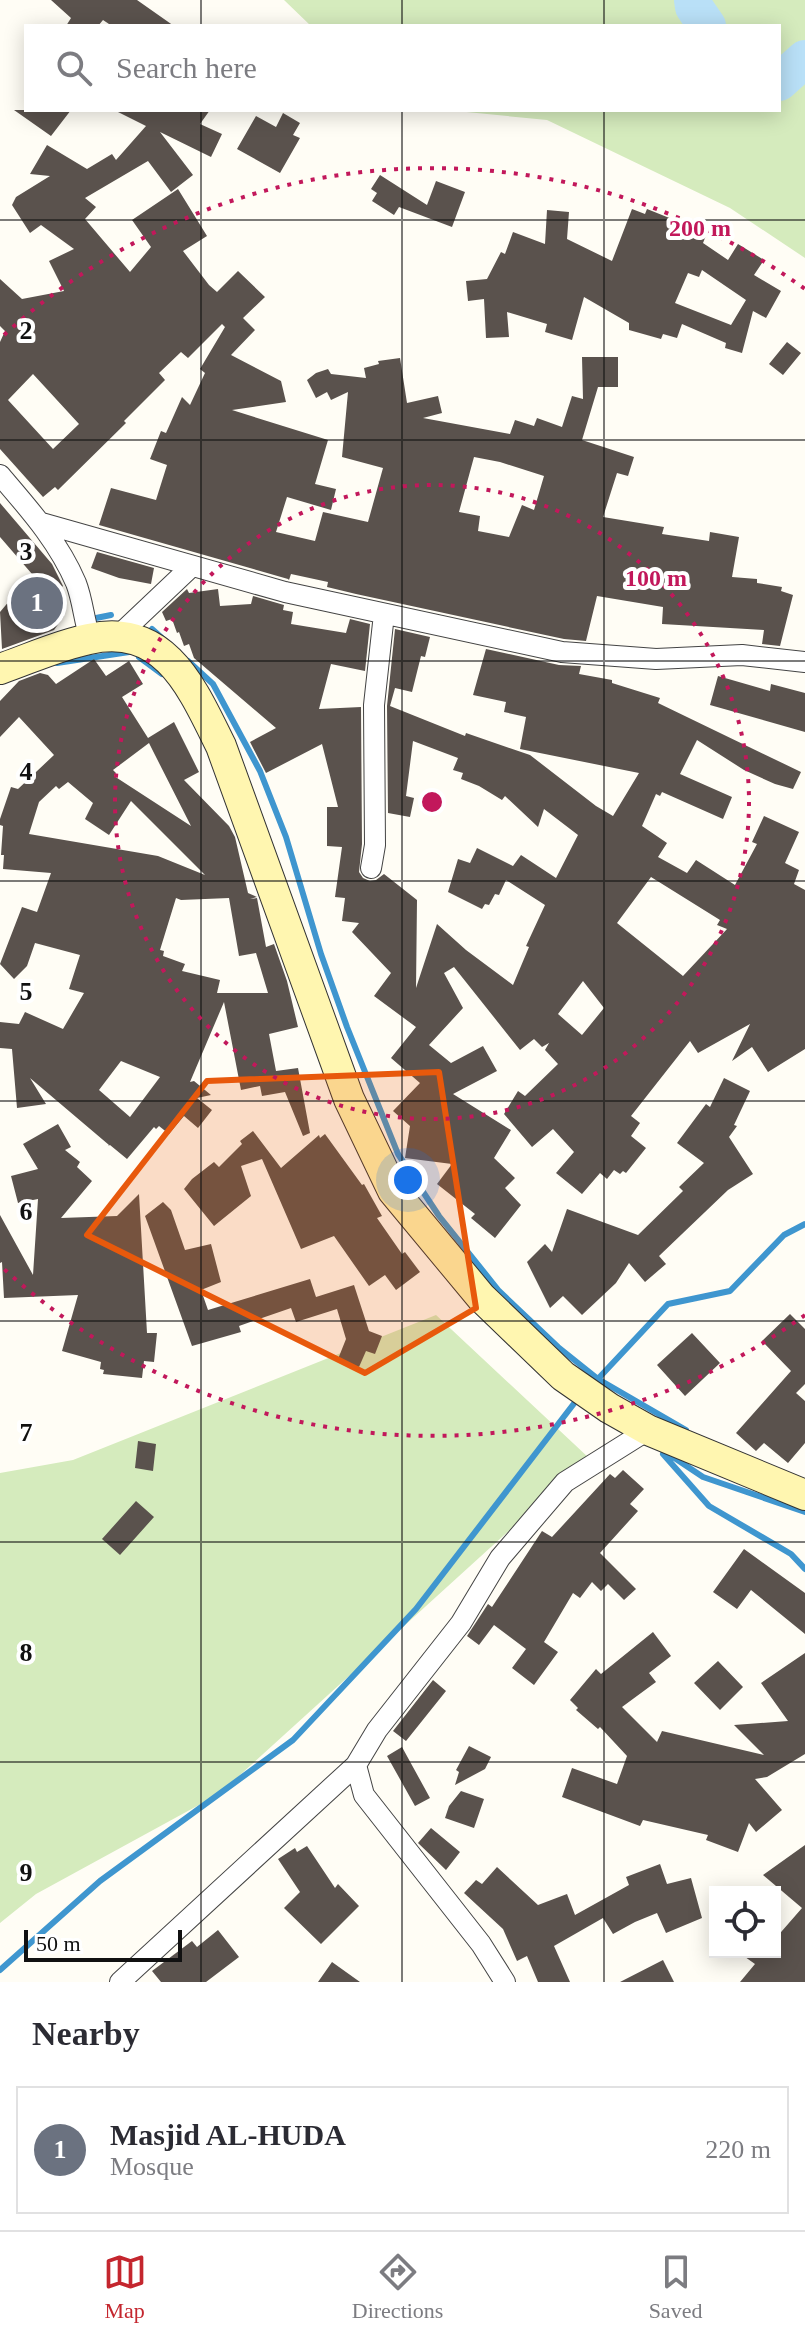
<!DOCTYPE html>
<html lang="en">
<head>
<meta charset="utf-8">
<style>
  body { margin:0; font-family:Georgia,serif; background:#f7f7f7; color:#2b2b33 }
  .controls { position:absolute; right:24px; bottom:24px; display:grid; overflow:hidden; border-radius:0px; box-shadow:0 4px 20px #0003 }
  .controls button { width:72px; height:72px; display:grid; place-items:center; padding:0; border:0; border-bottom:2px solid #e1e1e2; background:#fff; color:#2b2b33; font:40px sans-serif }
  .scale { position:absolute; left:24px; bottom:20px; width:158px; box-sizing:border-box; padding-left:8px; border:4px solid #111; border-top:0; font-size:22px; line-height:28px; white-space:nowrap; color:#111; -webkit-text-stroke:6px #fff; paint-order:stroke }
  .you { position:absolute; left:408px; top:1180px; width:28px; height:28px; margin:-20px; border:6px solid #fff; border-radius:50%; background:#1a73e8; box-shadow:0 0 0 12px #1a73e833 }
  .badge { display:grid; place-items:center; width:52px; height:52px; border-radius:50%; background:#c4262e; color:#fff; font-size:26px; font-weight:700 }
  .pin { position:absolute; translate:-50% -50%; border:4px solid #fff; box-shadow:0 2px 8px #0006 }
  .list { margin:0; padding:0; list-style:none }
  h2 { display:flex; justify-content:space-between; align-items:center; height:104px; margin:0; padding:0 32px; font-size:34px }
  h2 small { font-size:26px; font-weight:400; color:#7c7c81 }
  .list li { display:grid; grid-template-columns:52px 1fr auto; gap:24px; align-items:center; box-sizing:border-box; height:128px; margin:0 16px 16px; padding:0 16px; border:2px solid #e1e1e2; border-radius:0px }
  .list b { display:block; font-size:30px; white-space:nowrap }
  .list p { margin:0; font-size:26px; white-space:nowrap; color:#7c7c81 }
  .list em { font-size:26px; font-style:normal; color:#7c7c81 }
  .icon { flex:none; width:44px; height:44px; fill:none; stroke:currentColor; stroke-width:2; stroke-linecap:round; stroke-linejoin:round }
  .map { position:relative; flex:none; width:805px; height:1982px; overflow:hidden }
  .search { position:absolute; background:#fff; box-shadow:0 4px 20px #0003; left:24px; right:24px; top:24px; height:88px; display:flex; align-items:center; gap:20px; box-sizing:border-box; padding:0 28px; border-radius:0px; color:#7c7c81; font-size:30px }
  .sheet { height:248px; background:#fff }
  nav { display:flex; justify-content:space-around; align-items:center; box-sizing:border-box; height:112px; border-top:2px solid #e1e1e2; background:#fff; font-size:22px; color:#7c7c81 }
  nav a { display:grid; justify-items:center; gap:4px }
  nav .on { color:#c4262e }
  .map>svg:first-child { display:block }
  .green { fill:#d5ebbd }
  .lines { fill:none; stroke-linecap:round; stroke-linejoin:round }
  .stream { stroke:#3f96cf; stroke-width:6 }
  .river { stroke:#b9e0f7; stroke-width:38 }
  .building { fill:#5a524d; fill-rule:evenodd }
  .street-casing { stroke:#444; stroke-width:22 }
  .secondary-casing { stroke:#333; stroke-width:32 }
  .street { stroke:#fff; stroke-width:20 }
  .secondary { stroke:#fff6b0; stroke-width:30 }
  .marked { fill:#e8590c; fill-opacity:0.2; stroke:#e8590c; stroke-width:6; stroke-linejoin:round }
  .grid { fill:none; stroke:#111; stroke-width:2; stroke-opacity:0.55 }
  .ring { fill:none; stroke:#c2185b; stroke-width:4; stroke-dasharray:4 8 }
  .grid-label { font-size:26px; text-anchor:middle; font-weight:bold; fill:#111; stroke:#fff; stroke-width:8; stroke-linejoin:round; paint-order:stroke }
  .centre { fill:#c2185b; stroke:#fff; stroke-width:4 }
  .ring-label { font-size:24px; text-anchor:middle; font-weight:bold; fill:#c2185b; stroke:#fff; stroke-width:8; stroke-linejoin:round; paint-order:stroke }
</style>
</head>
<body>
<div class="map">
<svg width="805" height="1982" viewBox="0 0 805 1982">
  <rect width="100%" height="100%" fill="#fffdf5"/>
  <path class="green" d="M284 0H805V258L730 208 547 120 446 110H779V26H311Z
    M436 1315 589 1458 219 1794 36 1894 0 1923V1473L73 1460Z"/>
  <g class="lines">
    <path class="stream" d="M91 625 96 618 111 615
      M152 629 162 638
      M139 657 162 674
      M188 661 213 684 260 771 286 837 321 954 347 1027 398 1154 439 1216 499 1291 558 1347 598 1379 686 1430
      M57 663 129 652
      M596 1381 668 1304 730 1291 784 1235 805 1224
      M667 1453 703 1477 805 1512
      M663 1454 709 1506 791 1554 805 1569
      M0 1970 100 1881 293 1740 416 1609 579 1397"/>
    <path class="river" d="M693 0 694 7 707 26
      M779 82 805 59"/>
  </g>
  <path class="building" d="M51 0H137L174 26H112L103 20 98 26H66L71 18Z
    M14 110H71L51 136Z
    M114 110H210L200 124 222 134 211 157 160 132 193 175 171 192 148 161 85 198 96 207 85 219 130 272 151 247 132 220 178 189 207 236 183 251 209 285 217 292 238 271 265 297 243 318 255 330 231 355 281 381 286 402 232 410 328 440 315 484 336 489 331 510 287 497 276 532 315 541 323 512 368 522 383 468 342 457 348 392 331 400 327 392 316 398 307 380 316 373 328 369 331 374 366 378 364 368 379 364 378 361 400 358 407 403 438 396 442 413 423 418 510 434 515 420 534 426 537 418 562 427 572 396 583 399 582 357H618V387H598L582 440 634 457 628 476 617 473 603 517 664 527 662 534 709 541 710 532 739 537 732 577 757 579V583L782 587 781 591 793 595 780 646 762 644 764 630 662 624 663 607 597 596 586 641 564 639 356 594 327 587 328 582 291 574 289 580 288 579 99 525 111 488 156 500 167 465 150 459 161 431 166 433 182 397 190 405 205 373 200 369 225 327 222 324 188 358 181 352 159 373 165 380 124 421 126 423 58 490 55 487 43 497 0 449V342L5 331 0 326V279L22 299 64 291 49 261 74 249 41 225 30 233 12 205 16 197 50 176 30 174 47 145 87 169 112 154 116 160 146 126ZM33 374 79 424 53 449 8 400ZM474 457 500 462 544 476 534 510 522 505 509 537 478 531 480 516 459 512Z
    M283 113 300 123 293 135 300 138 280 173 237 149 256 116 276 127Z
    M380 175 427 205 436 181 465 192 452 227 399 207 394 215 372 201 377 193 371 189Z
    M632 209 645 214 647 209 707 233 703 243 728 260 738 244 764 260 754 275 781 291 766 318 753 311 742 353 725 348 726 343 682 324 677 338 663 334 661 339 629 330V323L584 297 572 340 545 332 547 324 507 312 509 337 486 338 484 299 468 301 466 281 487 279 501 252 505 254 513 232 545 244 547 210 569 212 567 239 612 261ZM702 270 746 300 731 325 675 303 688 273 699 277Z
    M787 342 801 353 783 375 769 364Z
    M0 503 52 564 63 586 46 601 64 616 54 630 2 649 0 612 32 574 0 537Z
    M97 552 154 568 151 584 119 578 91 568Z
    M187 589 189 593 218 589 220 606 251 604 253 596 284 605 283 610 293 612 291 624 346 633 350 619 370 624 365 671 331 664 319 709 361 707 362 844 359 872 363 878 370 881 376 880 384 874 417 900 416 988 437 924 466 950 513 985 529 947 526 946 545 905 506 880 499 895 495 894 489 905 485 904 482 909 448 892 458 859 470 863 477 848 513 866 521 855 556 878 578 835 544 809 538 827 505 796 502 800 479 786 461 779 463 773 453 770 458 758 413 741 406 796 414 798 410 817 388 813 387 706 395 629 430 637 425 657 421 656 412 692 395 688 390 706 465 736 466 733 530 755 596 806 613 816 639 773 520 749 526 717 504 712 506 702 473 695 486 649 559 665 581 666 579 674 612 680V683L660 698 658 703 801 772 793 789 775 784 744 770 697 740 680 774 732 797 723 819 662 792 660 796 656 794 642 826 667 843 658 857 687 873 696 860 735 885 757 844 752 842 764 816 799 832 785 863 799 870 794 884 805 890V1049L768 1072 752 1047 732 1061 750 1024 698 1053 690 1041 631 1116 640 1123 631 1136 646 1148 626 1173 623 1171 620 1174 614 1170 607 1179 600 1173 582 1194 556 1173 574 1152 553 1129 532 1147 504 1114 518 1091 525 1096 558 1064 545 1050 549 1043 542 1047 534 1039 520 1050 454 967 444 973 463 1008 429 1045 451 1063 483 1046 497 1071 453 1094 511 1130 494 1158 515 1178 505 1188 521 1205 495 1238 471 1218 475 1214 437 1184 452 1164 405 1158 410 1126 393 1111 420 1083 391 1058 416 1027 374 996 391 973 352 932 359 923 342 921 345 898 335 897 342 847 327 846V807H338L322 744 266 773 250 742 276 728 194 658 189 644 184 646 179 632 177 633 172 619 166 621 162 612ZM651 877 720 920 717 925 727 929 683 976 617 923ZM583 981 604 1008 582 1035 558 1014Z
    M94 659 106 676 129 661 143 684 122 697 148 738 174 722 199 772 184 780 229 826 235 837 248 893 257 897 250 899 257 898 266 947 274 944 287 981 298 1027 269 1034 276 1071 298 1068 310 1133 303 1136 285 1092 262 1096 260 1086 241 1090 224 1002 190 1082 194 1081 211 1095 197 1098 212 1110 198 1128 184 1116 169 1134 159 1126 156 1129 154 1127 127 1159 110 1145 108 1146 109 1145 30 1078 46 1104 17 1108 12 1049 0 1048V1022L19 1024 25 1012 63 1029 84 993 69 989 80 955 35 943 27 966 14 979 0 964 22 907 37 912 51 873 3 869 4 855H1L3 826 0 825V819L11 787 18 789 54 755 19 717 0 737V701L19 681 40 673 48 675 56 684ZM149 743 155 755 191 826 114 776 116 773 113 770ZM68 782 93 803 85 819 109 835 131 801 205 875 158 856 29 834 39 802 56 786 59 789ZM176 898 181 900 229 898 239 956 256 953 268 993H217L220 980 182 971 185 964 163 956 164 951 160 950ZM121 1061 160 1077 130 1117 99 1090Z
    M718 676 770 691 771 684 805 693V732L710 705Z
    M724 1078 750 1091 734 1125 737 1126 729 1137 753 1174 728 1190 659 1256 666 1264 645 1282 629 1263 616 1283 582 1315 563 1296 550 1308 527 1262 545 1244 552 1252 567 1209 638 1235 683 1191 679 1187 704 1163 677 1143 706 1104 710 1107Z
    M58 1124 71 1147 65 1150 80 1162 77 1167 92 1181 61 1218 117 1216 139 1194 147 1333H157L154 1362 144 1361 142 1378 103 1374 104 1370 100 1369 101 1362 62 1351 78 1295 4 1298 2 1262 0 1263V1215L33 1275 38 1199 18 1203 11 1176 38 1169 23 1144Z
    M253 1131 281 1168 319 1135 320 1138 325 1134 362 1185 364 1184 382 1216 377 1218 402 1254 405 1252 420 1272 396 1290 385 1275 369 1286 334 1236 301 1249 262 1159 241 1166 251 1196 214 1226 184 1189 192 1179 214 1162 219 1167 242 1144 240 1141Z
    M163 1202 171 1210 185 1250 211 1244 221 1282 201 1290 208 1310 310 1279 316 1297 354 1285 369 1331 382 1336 375 1354 366 1351 359 1367 338 1359 346 1339 337 1309 296 1322 291 1308 239 1326 241 1332 192 1346 145 1216Z
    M790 1314 805 1329V1384L796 1393 805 1401V1443L788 1463 764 1443 756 1451 736 1433 791 1371 762 1341Z
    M692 1333 720 1363 685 1396 657 1365Z
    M138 1441 156 1444 153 1471 135 1468Z
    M623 1470 644 1489 630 1504 638 1511 600 1553 636 1589 624 1600 608 1584 601 1591 592 1582 580 1598 573 1593 544 1642 558 1652 534 1685 512 1668 526 1649 494 1625 479 1645 467 1636 488 1604 492 1607 542 1531 552 1537 610 1474 615 1478Z
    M136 1501 154 1517 120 1555 102 1539Z
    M744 1549 805 1593V1634L751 1590 737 1609 713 1592Z
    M653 1632 671 1656 649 1673 656 1682 622 1707 657 1742 662 1731 764 1755 734 1725 788 1721 761 1683 805 1653V1754L767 1777 755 1779 782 1810 756 1832 749 1823 738 1852 706 1840 708 1835 643 1820 640 1826 562 1797 572 1768 617 1784 627 1756 600 1727 598 1729 576 1710 578 1708 570 1700 596 1669 601 1674Z
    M718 1661 743 1687 720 1710 694 1683Z
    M433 1680 446 1691 406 1741 393 1731Z
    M469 1746 491 1757 485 1769 455 1785 459 1772 456 1770Z
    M402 1747 430 1798 415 1806 387 1756Z
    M461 1791 484 1799 474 1828 445 1818 449 1806Z
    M431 1828 460 1852 446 1870 418 1843Z
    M805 1845V1982H740L755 1964 738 1952H775V1939L802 1908 763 1875Z
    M307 1846 335 1888 338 1884 359 1906 321 1944 284 1908 300 1892 278 1859 295 1848 297 1852Z
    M660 1864 667 1884 691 1878 702 1918 666 1933 657 1913 635 1922 613 1934 603 1918 554 1946 570 1982H538L527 1956 517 1961 503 1929 464 1893 476 1880 482 1884 497 1867 538 1905 567 1894 575 1915 629 1885 626 1877Z
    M218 1930 239 1957 206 1982H161L152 1971 192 1941 197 1947Z
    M663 1960 674 1982H620Z
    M332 1962 360 1982H318Z"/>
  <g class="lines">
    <g class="street-casing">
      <path id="street" d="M0 475C29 509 58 541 76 583 83 601 84 621 90 638
        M42 523 285 592 562 652 656 659 742 655 805 662
        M117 637 192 566
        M371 868 375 845 374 705 384 614
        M120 1982 356 1765
        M505 1982 481 1944 364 1795 356 1765 377 1730 461 1623 500 1558 565 1482 648 1430"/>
    </g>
    <g class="secondary-casing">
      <path id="secondary" d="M0 669C29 659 59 645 89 639 166 622 193 690 221 746L349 1099 393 1191 481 1297 563 1376 609 1408 648 1430 805 1495"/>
    </g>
    <use href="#street" class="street"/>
    <use href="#secondary" class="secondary"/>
  </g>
  <path class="marked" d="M439 1072 476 1308 365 1373 87 1235 207 1081Z"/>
  <path class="grid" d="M201 0V26M402 0V26M604 0V26M201 110V1982M402 110V1982M604 110V1982M0 220H805M0 440H805M0 661H805M0 881H805M0 1101H805M0 1321H805M0 1542H805M0 1762H805"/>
  <g class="ring">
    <circle cx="432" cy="802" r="317"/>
    <path d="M805 1315A634 634 0 0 1 4 1269M4 335A634 634 0 0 1 805 289"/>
  </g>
  <g class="grid-label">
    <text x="26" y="339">2</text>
    <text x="26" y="560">3</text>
    <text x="26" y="780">4</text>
    <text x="26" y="1000">5</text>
    <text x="26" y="1220">6</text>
    <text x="26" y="1441">7</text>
    <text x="26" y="1661">8</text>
    <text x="26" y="1881">9</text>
  </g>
  <circle cx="432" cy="802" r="12" class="centre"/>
  <g class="ring-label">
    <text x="700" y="236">200 m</text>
    <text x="656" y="586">100 m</text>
  </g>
</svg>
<div class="controls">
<button><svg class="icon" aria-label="locate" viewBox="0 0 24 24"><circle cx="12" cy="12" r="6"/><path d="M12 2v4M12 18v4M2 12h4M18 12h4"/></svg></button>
</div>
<div class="scale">50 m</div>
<div class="you"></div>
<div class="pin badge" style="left:37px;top:603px;background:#6b7280">1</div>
<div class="search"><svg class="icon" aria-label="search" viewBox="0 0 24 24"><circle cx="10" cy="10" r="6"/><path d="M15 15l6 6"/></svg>Search here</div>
</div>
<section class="sheet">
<h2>Nearby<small></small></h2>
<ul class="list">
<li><span class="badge" style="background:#6b7280">1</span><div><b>Masjid AL-HUDA</b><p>Mosque</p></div><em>220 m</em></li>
</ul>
</section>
<nav>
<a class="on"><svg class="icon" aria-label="map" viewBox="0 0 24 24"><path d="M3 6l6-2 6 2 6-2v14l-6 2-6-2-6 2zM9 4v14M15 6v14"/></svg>Map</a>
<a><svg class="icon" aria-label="directions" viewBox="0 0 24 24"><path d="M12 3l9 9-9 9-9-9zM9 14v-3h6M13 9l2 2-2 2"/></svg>Directions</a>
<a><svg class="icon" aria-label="saved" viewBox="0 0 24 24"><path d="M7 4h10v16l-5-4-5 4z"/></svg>Saved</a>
</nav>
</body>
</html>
